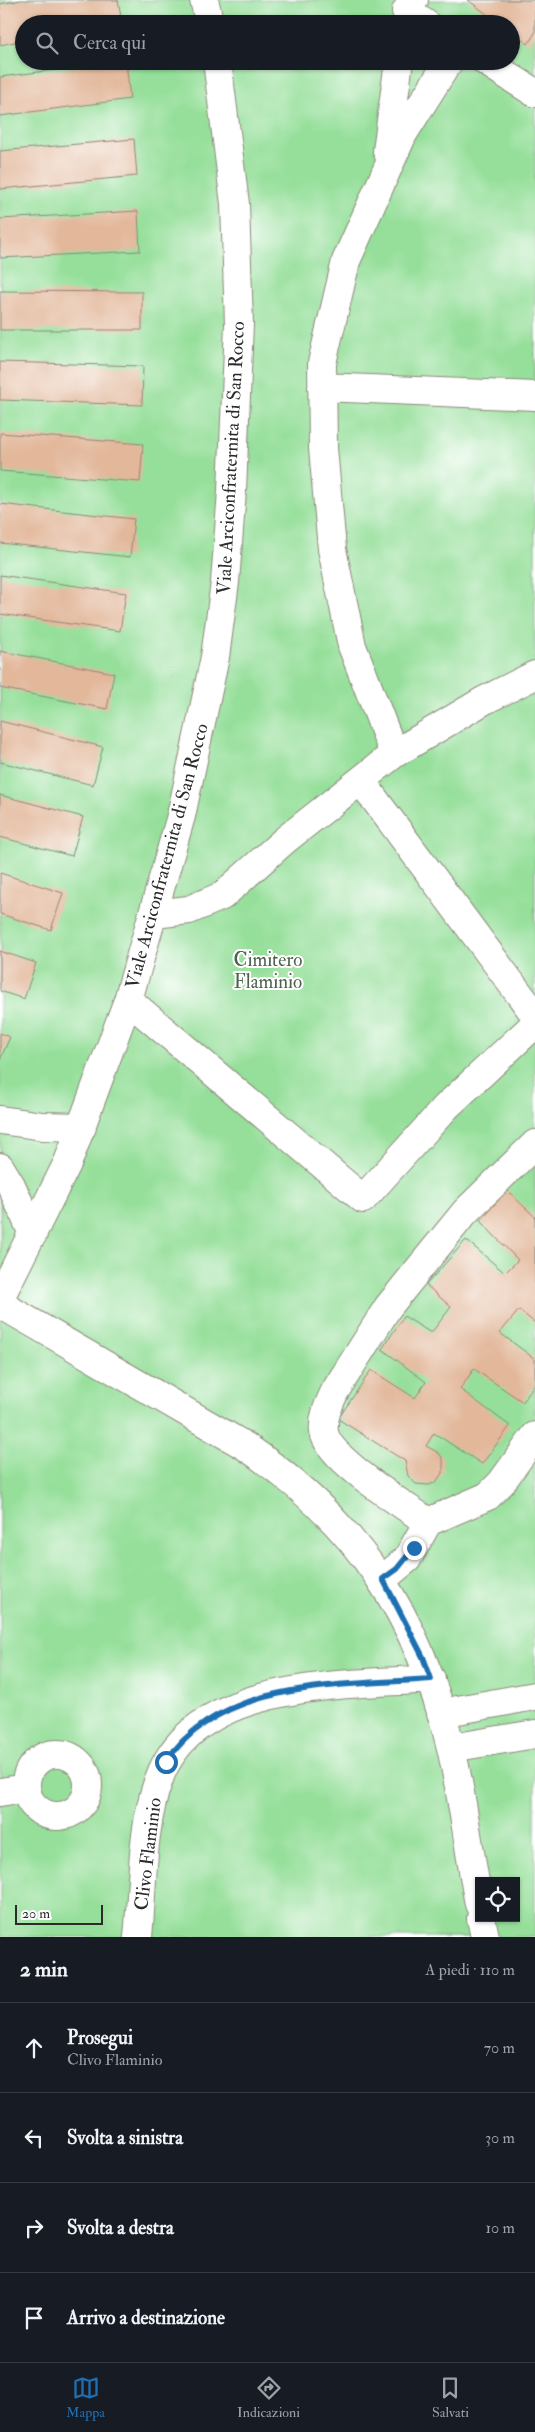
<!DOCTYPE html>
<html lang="it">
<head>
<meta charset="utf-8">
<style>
  body { margin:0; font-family:"IM FELL Double Pica",serif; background:#242831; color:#f1f3f6 }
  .controls { position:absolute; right:15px; bottom:15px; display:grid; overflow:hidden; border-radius:0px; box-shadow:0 1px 4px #0004 }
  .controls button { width:45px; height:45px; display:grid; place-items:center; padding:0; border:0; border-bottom:1px solid #363941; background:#171b24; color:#f1f3f6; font:25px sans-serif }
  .scale { position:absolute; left:15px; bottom:12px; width:88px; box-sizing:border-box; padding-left:5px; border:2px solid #2b2b2b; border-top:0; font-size:14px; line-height:18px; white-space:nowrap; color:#2b2b2b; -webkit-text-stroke:4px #fff; paint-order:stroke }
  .stop { position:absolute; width:15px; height:15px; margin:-11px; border:4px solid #1f6fb2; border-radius:50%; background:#fff }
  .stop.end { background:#1f6fb2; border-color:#fff; box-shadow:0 1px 5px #0008 }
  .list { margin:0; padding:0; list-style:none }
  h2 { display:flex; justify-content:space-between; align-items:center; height:65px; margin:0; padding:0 20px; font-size:21px }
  h2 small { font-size:16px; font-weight:400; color:#9ea1a6 }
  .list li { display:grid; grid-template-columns:32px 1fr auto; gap:15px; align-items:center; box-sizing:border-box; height:90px; padding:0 20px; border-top:1px solid #363941 }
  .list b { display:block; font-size:19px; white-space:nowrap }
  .list p { margin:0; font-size:16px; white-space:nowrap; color:#9ea1a6 }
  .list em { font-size:16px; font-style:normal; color:#9ea1a6 }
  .icon { flex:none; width:28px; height:28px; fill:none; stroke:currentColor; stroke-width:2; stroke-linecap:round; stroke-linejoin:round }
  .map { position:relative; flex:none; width:535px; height:1937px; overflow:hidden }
  .search { position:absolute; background:#171b24; box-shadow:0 1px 4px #0004; left:15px; right:15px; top:15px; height:55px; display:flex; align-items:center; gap:12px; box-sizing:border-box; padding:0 18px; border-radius:28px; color:#9ea1a6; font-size:19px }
  .sheet { height:425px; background:#171b24 }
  nav { display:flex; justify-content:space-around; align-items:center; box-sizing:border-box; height:70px; border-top:1px solid #363941; background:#171b24; font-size:14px; color:#9ea1a6 }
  nav a { display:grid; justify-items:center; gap:2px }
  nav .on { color:#1f6fb2 }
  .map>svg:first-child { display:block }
  .green { fill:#95df9a; stroke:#608562; fill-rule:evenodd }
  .building { fill:#e2b79a }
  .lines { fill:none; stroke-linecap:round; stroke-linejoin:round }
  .minor-casing { stroke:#8c887a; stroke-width:30 }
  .minor { stroke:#fff; stroke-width:28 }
  .route { stroke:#1f6fb2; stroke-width:6 }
  .labels { text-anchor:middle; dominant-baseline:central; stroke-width:4; stroke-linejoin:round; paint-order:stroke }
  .street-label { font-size:19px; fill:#2b2b2b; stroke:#fff }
  .park-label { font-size:19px; fill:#4b614c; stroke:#fff }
</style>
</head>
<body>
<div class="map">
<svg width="535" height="1937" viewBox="0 0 535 1937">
  <rect width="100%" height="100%" fill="#fff"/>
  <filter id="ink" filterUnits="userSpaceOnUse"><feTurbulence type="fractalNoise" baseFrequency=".02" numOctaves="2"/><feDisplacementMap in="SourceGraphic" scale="10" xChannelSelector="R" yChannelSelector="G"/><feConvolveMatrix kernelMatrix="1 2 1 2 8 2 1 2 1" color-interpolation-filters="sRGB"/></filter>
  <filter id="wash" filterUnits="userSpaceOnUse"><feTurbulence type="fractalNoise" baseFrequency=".0096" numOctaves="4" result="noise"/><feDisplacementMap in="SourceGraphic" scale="20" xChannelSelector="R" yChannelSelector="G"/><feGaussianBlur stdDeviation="1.12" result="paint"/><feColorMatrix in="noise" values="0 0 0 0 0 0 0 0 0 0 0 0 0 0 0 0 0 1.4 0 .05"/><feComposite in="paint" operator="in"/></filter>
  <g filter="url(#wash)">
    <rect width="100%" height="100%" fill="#ece6c8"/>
    <path class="green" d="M0 0H535V1937H0ZM24 24H511V61H24ZM479 1881H516V1918H479Z"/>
    <g id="blocks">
      <path class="building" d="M21 0H118L122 23 24 24V40L0 45V4Z
        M468 0H535V33L528 44 511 32V24H500Z
        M123 61H126L130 99 0 116V77Z
        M134 139 137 176 0 189V151Z
        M138 211 140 251 0 258V219Z
        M0 291 142 292V330H0Z
        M0 362 143 366 142 405 0 400Z
        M0 433 143 444 140 482 0 471Z
        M0 504 134 519 130 557 0 543Z
        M0 575 126 593 120 631 0 614Z
        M0 651 114 673 107 709 0 688Z
        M0 721 103 747 93 785 0 762Z
        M0 795 83 817 72 856 0 837Z
        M0 873 63 893 51 930 0 914Z
        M0 951 36 963 24 999 0 991Z
        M0 1033 10 1037 0 1060Z
        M507 1190 535 1217V1323L519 1310 500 1333 535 1359V1384L523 1402 474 1369 460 1389 510 1426 482 1464 434 1433 426 1446 439 1453 443 1459V1472L436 1482 429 1485 416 1484 408 1476 405 1461 338 1419 371 1370 415 1398 426 1382 382 1349 404 1316 431 1333 451 1307 426 1285 466 1240 505 1273 518 1260 480 1221Z"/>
    </g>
  </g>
  <g filter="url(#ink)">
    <use href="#blocks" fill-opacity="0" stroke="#8c887a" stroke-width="1"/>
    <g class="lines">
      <g class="minor-casing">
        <path id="minor" d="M204 0 210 24
          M414 0 406 11 426 24
          M485 61 535 93
          M387 151 399 61
          M322 387 535 396
          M394 754 352 646 332 549 323 448 322 363 346 261 403 134 449 61
          M361 781 535 1015
          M154 914 189 910 222 896 285 840 394 754 483 701 535 675
          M128 1000 363 1199 446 1107 535 1024
          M0 1120 43 1126 82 1127
          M0 1167 11 1185 33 1234
          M0 1298 68 1162 128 1000 181 816 215 657 225 582 232 491 239 324 235 204 217 61
          M0 1304 245 1446C357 1522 419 1616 451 1748 463 1799 469 1852 479 1904
          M428 1522C404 1505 329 1460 324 1432 322 1418 329 1404 335 1391L388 1307 465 1212 535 1144
          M383 1579 407 1559 428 1522 488 1496 501 1483 535 1436
          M441 1713 535 1696
          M451 1748 535 1734
          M26 1785a31 31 0 1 1 62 0a31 31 0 1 1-62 0Z
          M0 1792 26 1788
          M481 1918 485 1937
          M138 1937C143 1886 141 1828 159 1779 195 1679 344 1686 431 1679"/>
      </g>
      <use href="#minor" class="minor"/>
    </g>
  </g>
  <g class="lines" filter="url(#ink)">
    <path class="route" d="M166 1762C220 1679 343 1686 431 1679L423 1657 383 1579 397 1569 414 1548"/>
  </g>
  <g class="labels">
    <g class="street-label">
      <text transform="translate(231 458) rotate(-87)">Viale Arciconfraternita di San Rocco</text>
      <text transform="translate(167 856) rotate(-75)">Viale Arciconfraternita di San Rocco</text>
      <text transform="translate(148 1854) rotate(-83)">Clivo Flaminio</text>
    </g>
    <g class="park-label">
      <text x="268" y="960">Cimitero<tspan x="268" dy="22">Flaminio</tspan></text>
    </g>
  </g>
</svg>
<div class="controls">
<button><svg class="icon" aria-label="locate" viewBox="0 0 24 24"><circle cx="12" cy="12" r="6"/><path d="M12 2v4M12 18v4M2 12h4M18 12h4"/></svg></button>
</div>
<div class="scale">20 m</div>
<div class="stop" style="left:166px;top:1762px"></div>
<div class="stop end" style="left:414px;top:1548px"></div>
<div class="search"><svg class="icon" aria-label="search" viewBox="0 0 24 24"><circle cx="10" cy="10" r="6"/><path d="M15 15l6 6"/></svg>Cerca qui</div>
</div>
<section class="sheet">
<h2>2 min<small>A piedi · 110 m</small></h2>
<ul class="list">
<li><svg class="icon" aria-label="ahead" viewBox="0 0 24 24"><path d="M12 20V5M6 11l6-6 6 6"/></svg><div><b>Prosegui</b><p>Clivo Flaminio</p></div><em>70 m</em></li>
<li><svg class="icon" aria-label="left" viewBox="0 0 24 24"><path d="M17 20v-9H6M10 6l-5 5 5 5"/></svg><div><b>Svolta a sinistra</b></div><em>30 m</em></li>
<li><svg class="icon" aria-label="right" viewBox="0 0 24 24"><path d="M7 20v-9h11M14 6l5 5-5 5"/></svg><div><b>Svolta a destra</b></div><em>10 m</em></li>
<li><svg class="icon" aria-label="arrive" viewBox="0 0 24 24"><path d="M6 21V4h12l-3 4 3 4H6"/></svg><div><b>Arrivo a destinazione</b></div></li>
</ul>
</section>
<nav>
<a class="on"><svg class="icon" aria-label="map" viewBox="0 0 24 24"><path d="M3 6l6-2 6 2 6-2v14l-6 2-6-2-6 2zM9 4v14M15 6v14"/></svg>Mappa</a>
<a><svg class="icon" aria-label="directions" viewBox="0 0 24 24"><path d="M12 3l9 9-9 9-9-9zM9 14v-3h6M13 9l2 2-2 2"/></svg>Indicazioni</a>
<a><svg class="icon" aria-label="saved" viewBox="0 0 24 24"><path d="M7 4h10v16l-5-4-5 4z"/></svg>Salvati</a>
</nav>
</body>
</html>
